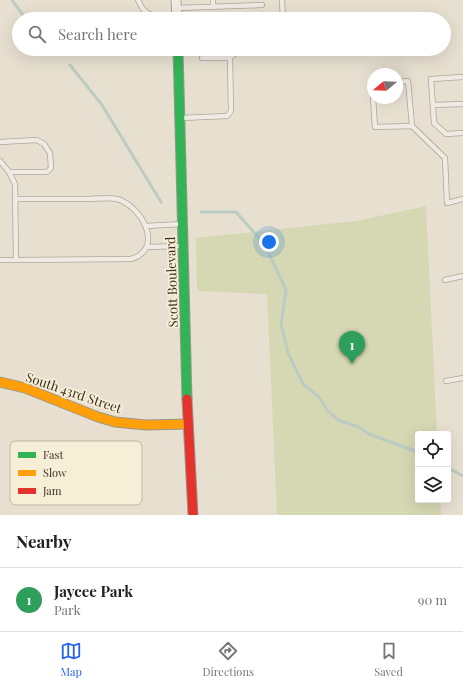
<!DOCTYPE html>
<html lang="en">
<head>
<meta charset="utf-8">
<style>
  body { margin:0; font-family:"Playfair Display",serif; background:#f6f6f6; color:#222 }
  .controls { position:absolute; right:12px; bottom:12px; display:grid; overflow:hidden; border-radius:4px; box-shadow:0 4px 16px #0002 }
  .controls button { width:36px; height:36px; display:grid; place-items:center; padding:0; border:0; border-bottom:1px solid #e0e0e0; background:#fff; color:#222; font:20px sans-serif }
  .compass { position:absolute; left:367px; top:68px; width:36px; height:36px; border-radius:50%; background:#fff; box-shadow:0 4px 16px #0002; rotate:251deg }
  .you { position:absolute; left:269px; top:242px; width:14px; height:14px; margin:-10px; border:3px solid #fff; border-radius:50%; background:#1a73e8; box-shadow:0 0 0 6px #1a73e833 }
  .badge { display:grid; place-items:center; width:26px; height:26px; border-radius:50%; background:#2563eb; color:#fff; font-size:13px; font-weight:700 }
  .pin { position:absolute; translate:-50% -33px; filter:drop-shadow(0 1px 2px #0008) }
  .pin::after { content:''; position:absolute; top:21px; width:14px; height:12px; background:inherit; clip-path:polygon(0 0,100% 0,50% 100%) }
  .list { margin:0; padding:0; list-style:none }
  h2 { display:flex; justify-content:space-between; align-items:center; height:52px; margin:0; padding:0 16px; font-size:17px }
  h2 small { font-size:13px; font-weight:400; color:#767676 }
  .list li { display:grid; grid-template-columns:26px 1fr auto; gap:12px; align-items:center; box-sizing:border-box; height:64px; padding:0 16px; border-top:1px solid #e0e0e0 }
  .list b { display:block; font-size:15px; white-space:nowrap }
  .list p { margin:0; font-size:13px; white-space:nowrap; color:#767676 }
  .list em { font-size:13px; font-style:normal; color:#767676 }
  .icon { flex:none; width:22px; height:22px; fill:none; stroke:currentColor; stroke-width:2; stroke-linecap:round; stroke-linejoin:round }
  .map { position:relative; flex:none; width:463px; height:515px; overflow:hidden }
  .search { position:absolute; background:#fff; box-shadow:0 4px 16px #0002; left:12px; right:12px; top:12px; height:44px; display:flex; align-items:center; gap:10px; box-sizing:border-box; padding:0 14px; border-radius:22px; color:#767676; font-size:15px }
  .sheet { height:116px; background:#fff }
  nav { display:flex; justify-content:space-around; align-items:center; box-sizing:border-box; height:56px; border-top:1px solid #e0e0e0; background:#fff; font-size:11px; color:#767676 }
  nav a { display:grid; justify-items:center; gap:2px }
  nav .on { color:#2563eb }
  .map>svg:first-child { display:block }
  .green { fill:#d6d7b3 }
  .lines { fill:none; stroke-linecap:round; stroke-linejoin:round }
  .stream { stroke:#bcccc2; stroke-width:3 }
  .lane-casing { stroke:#ada599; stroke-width:6 }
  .street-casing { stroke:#ada599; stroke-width:11 }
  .fast-casing { stroke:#9c958a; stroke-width:11 }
  .slow-casing { stroke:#9c958a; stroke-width:11 }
  .jam-casing { stroke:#9c958a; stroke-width:11 }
  .lane { stroke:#efebe3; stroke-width:4.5 }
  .street { stroke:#efebe3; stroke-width:9 }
  .fast { stroke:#30b455; stroke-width:9 }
  .slow { stroke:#ff9f0a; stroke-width:9 }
  .jam { stroke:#e5322d; stroke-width:9 }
  .labels { text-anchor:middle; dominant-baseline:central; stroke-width:3.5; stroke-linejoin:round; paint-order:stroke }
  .street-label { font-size:13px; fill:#3d2e20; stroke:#f7eed8 }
  .key { fill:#f7eed8; stroke:#bfb4a1; stroke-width:1 }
  .key-label { font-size:11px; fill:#3d2e20 }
</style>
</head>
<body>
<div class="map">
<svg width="463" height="515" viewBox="0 0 463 515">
  <rect width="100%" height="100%" fill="#e7e0d1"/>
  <path class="green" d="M426 206 437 434H418V500H440L441 515H277L267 294 197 291 196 238 356 221Z"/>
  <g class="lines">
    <path class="stream" d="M12 0 26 19
      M70 65 102 105 161 202
      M201 212H236L265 245 286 290 281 324 288 353 303 384 318 396 327 410 338 420 359 427 369 434 418 452
      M448 468 463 476"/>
    <g class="lane-casing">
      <path id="lane" d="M138 0C140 3 142 9 145 11 152 19 168 15 177 15
        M213 0V7
        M282 0 283 19
        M177 8 262 5
        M202 58H230
        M463 77 431 79 434 123 446 134 463 133
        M397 82 408 81 412 126 445 158 447 203 463 199
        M373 84V94
        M373 98 375 127 412 126
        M433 105 463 104
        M181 118 227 116 231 111 230 58 233 55 242 49
        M0 142 37 140 44 144 50 153 51 168 47 172H9
        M0 161 9 172 15 184 16 260 131 259C165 249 142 206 117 199 109 197 97 199 89 199 65 199 40 199 15 199
        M146 226 182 224
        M147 247 181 246
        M0 260H16
        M445 280 463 276
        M446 381 463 378"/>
    </g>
    <g class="street-casing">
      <path id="street" d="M176 0 177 19"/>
    </g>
    <g class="fast-casing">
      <path id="fast" d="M178 49 187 399"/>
    </g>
    <g class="slow-casing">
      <path id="slow" d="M0 382 25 388 98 417 115 422 146 425 188 424"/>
    </g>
    <g class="jam-casing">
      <path id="jam" d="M187 399 193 515"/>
    </g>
    <use href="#lane" class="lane"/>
    <use href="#street" class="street"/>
    <use href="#fast" class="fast"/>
    <use href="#slow" class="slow"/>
    <use href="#jam" class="jam"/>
  </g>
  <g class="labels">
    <g class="street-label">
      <text transform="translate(171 282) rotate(-92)">Scott Boulevard</text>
      <text transform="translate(74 392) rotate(19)">South 43rd Street</text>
    </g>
  </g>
  <rect x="10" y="441" width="132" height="64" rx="6" class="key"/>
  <rect x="18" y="452" width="18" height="6" fill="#30b455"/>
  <rect x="18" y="470" width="18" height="6" fill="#ff9f0a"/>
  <rect x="18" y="488" width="18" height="6" fill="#e5322d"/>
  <g class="key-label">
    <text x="43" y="459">Fast</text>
    <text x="43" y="477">Slow</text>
    <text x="43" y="495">Jam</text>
  </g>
</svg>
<div class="controls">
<button><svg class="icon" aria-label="locate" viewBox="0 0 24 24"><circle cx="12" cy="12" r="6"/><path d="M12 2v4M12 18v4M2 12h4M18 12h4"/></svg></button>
<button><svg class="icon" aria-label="layers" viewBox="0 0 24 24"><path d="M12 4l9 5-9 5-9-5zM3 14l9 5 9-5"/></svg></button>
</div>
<svg class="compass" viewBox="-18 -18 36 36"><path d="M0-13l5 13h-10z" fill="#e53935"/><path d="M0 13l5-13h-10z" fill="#767676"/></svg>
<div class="you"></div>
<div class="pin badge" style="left:352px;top:364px;background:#2e9e5b">1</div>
<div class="search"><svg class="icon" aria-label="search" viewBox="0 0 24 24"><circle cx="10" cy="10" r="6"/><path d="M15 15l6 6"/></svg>Search here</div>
</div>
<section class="sheet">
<h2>Nearby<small></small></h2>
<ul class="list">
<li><span class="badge" style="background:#2e9e5b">1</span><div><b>Jaycee Park</b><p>Park</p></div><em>90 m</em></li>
</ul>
</section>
<nav>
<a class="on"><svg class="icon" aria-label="map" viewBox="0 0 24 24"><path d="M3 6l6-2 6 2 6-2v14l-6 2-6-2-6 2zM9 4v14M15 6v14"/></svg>Map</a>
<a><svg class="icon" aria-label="directions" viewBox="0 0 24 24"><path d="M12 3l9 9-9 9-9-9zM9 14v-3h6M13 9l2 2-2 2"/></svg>Directions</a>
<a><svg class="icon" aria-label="saved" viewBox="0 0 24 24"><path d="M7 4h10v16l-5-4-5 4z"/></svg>Saved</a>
</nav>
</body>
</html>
